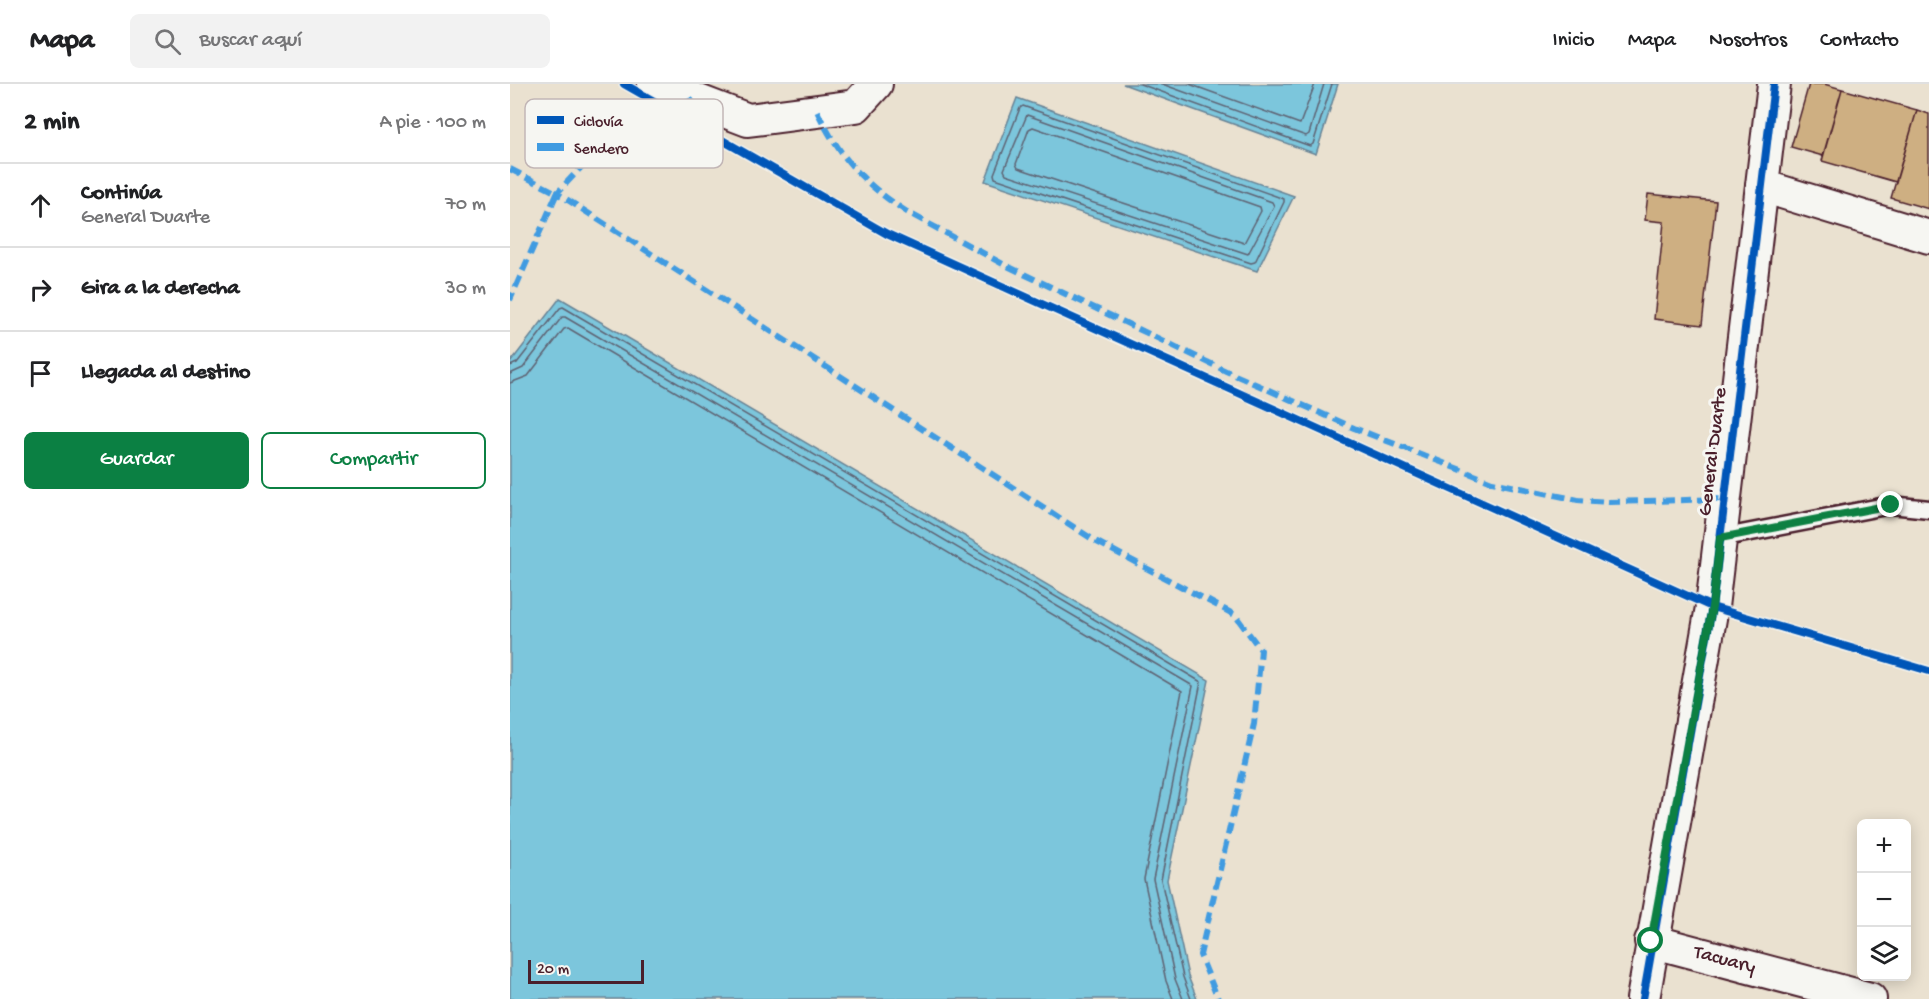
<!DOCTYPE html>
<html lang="es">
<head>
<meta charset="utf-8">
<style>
  body { margin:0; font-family:"Gochi Hand",sans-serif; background:#f2f2f2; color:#202124 }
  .controls { position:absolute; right:18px; bottom:18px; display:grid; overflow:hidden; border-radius:9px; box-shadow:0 3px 15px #0003 }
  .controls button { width:54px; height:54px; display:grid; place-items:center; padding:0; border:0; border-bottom:2px solid #e0e0e0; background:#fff; color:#202124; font:30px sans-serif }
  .scale { position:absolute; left:18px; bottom:15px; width:116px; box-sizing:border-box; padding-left:6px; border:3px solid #4a1f2b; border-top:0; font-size:16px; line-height:21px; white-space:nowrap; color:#4a1f2b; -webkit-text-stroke:4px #f6f6f2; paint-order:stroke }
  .stop { position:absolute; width:18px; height:18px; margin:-14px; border:4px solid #0b8043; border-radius:50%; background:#fff }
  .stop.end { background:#0b8043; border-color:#fff; box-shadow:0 2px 6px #0008 }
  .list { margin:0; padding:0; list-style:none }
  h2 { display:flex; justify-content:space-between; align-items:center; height:78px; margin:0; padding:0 24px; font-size:26px }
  h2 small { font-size:20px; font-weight:400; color:#757577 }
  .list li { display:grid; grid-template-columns:39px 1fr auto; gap:18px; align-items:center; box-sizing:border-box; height:84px; padding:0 24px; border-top:2px solid #e0e0e0 }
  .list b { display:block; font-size:22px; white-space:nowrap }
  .list p { margin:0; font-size:20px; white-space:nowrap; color:#757577 }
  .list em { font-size:20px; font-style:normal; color:#757577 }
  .actions { display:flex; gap:12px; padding:18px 24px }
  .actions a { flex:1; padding:14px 0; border:2px solid #0b8043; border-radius:9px; text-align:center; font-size:21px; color:#0b8043 }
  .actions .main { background:#0b8043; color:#fff }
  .icon { flex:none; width:33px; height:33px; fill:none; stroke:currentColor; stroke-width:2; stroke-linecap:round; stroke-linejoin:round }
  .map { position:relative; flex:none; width:1419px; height:915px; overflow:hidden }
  header { display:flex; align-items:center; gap:36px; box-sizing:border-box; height:84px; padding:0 30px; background:#fff; border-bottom:2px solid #e0e0e0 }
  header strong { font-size:28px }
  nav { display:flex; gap:33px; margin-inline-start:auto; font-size:21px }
  .search { width:420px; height:54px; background:#f2f2f2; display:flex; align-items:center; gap:15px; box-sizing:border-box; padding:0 21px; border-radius:9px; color:#757577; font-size:22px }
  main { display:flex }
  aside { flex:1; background:#fff }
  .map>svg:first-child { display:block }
  .water { fill:#7cc6dc; stroke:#688395; stroke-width:1.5 }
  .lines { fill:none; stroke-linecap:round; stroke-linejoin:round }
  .shore { stroke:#5e6272; stroke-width:1.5 }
  .building { fill:#ceaf82; stroke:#4a1f2b; stroke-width:1.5 }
  .lane-casing { stroke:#4a1f2b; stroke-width:21 }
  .street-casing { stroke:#4a1f2b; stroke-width:36 }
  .lane { stroke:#f6f6f2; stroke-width:16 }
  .street { stroke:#f6f6f2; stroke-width:32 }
  .quiet { stroke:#409be1; stroke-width:6; stroke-dasharray:12 6; stroke-linecap:butt }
  .cycleway-casing { stroke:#f6f6f2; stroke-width:11 }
  .cycleway { stroke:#0057b8; stroke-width:8 }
  .route { stroke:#0b8043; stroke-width:8 }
  .labels { text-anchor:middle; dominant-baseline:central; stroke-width:6; stroke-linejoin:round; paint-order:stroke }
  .street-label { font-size:20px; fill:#4a1f2b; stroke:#f6f6f2 }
  .key { fill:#f6f6f2; stroke:#c2b6b6; stroke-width:1.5 }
  .key-label { font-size:16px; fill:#4a1f2b }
</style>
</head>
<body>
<header>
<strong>Mapa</strong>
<div class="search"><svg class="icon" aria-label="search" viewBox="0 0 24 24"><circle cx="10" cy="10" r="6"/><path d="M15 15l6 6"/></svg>Buscar aquí</div>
<nav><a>Inicio</a><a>Mapa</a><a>Nosotros</a><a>Contacto</a></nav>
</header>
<main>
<aside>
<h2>2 min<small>A pie · 100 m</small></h2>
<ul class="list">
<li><svg class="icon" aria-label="ahead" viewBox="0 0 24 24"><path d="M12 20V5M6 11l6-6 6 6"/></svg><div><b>Continúa</b><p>General Duarte</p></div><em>70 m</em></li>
<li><svg class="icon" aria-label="right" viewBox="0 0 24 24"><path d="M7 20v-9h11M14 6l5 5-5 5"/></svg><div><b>Gira a la derecha</b></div><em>30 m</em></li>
<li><svg class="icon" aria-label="arrive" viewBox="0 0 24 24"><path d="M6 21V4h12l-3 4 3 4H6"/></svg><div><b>Llegada al destino</b></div></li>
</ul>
<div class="actions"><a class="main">Guardar</a><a>Compartir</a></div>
</aside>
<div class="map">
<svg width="1419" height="915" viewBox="0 0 1419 915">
  <rect width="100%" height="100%" fill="#eae1d0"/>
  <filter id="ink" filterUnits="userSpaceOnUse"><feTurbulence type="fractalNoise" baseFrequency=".0167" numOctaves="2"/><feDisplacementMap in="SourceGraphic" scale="12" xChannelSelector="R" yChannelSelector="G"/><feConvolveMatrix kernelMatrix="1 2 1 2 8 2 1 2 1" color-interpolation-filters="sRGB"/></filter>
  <g filter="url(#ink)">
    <path class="water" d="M613 0H828L806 70Z
      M507 14 784 112 747 187 475 97Z
      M50 214 699 596 657 796 678 892 687 915H0V279Z"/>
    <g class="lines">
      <path class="shore" d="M630 0 800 62 803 60 822 0
        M652 0 796 52 799 50 814 0
        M679 0 790 40 805 0
        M513 22 774 115V118L745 178 741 179 485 94 484 90 510 24Z
        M517 31 762 118 764 122 738 170 496 90 494 86Z
        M523 43 750 123 751 127 734 159 508 84 506 80 519 45Z
        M0 282 7 279 50 224 53 223 691 598 651 796 673 893 681 915
        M0 290 13 284 52 233H55L683 602 643 795 665 895 673 915
        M0 299 18 292 54 245 58 244 672 607 634 795 656 897 663 915"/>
    </g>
    <path class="building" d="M1299 0H1314L1332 5 1313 72 1281 63Z
      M1332 5 1407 26 1386 98 1312 77Z
      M1407 26 1419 30V125L1381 114Z
      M1138 110 1206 117 1192 241 1144 235 1154 138 1135 136Z"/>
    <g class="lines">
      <g class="lane-casing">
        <path id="lane" d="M1210 454 1381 421 1419 425"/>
      </g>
      <g class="street-casing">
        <g id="street">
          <path d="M144 0 238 36 346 22 366 0"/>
          <path d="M1252 102 1419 153"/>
          <path id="s1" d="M1141 857 1360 915"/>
          <path d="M1133 915 1202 523 1264 0"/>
        </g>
      </g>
      <use href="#lane" class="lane"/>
      <use href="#street" class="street"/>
      <path class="quiet" d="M184 15 90 63 47 109 587 458 725 531 751 566 744 640 690 871 708 915
        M307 27C330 74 354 100 397 128L493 180 716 287 844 344 982 398 1068 416 1099 418 1215 415
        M0 85 47 109 0 216"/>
      <g class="cycleway-casing">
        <path id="cycleway" d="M114 0 377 150 1202 523 1419 587
          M1133 915 1202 523 1264 0"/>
      </g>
      <use href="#cycleway" class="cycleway"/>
    </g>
  </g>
  <g class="lines" filter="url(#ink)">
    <path class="route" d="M1141 857 1202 523 1210 454 1381 421"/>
  </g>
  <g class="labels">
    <g class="street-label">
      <text transform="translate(1204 368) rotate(-83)">General Duarte</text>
      <text stroke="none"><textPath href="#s1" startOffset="76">Tacuary</textPath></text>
    </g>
  </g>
  <rect x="15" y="15" width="198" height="69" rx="9" class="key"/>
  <rect x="27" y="32" width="27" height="8" fill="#0057b8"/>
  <rect x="27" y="59" width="27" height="8" fill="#409be1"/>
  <g class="key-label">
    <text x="64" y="42">Ciclovía</text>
    <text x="64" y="69">Sendero</text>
  </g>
</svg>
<div class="controls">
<button>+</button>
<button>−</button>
<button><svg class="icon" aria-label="layers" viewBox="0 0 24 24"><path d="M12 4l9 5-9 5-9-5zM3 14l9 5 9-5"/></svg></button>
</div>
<div class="scale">20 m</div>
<div class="stop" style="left:1141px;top:857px"></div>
<div class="stop end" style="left:1381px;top:421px"></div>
</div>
</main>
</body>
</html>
